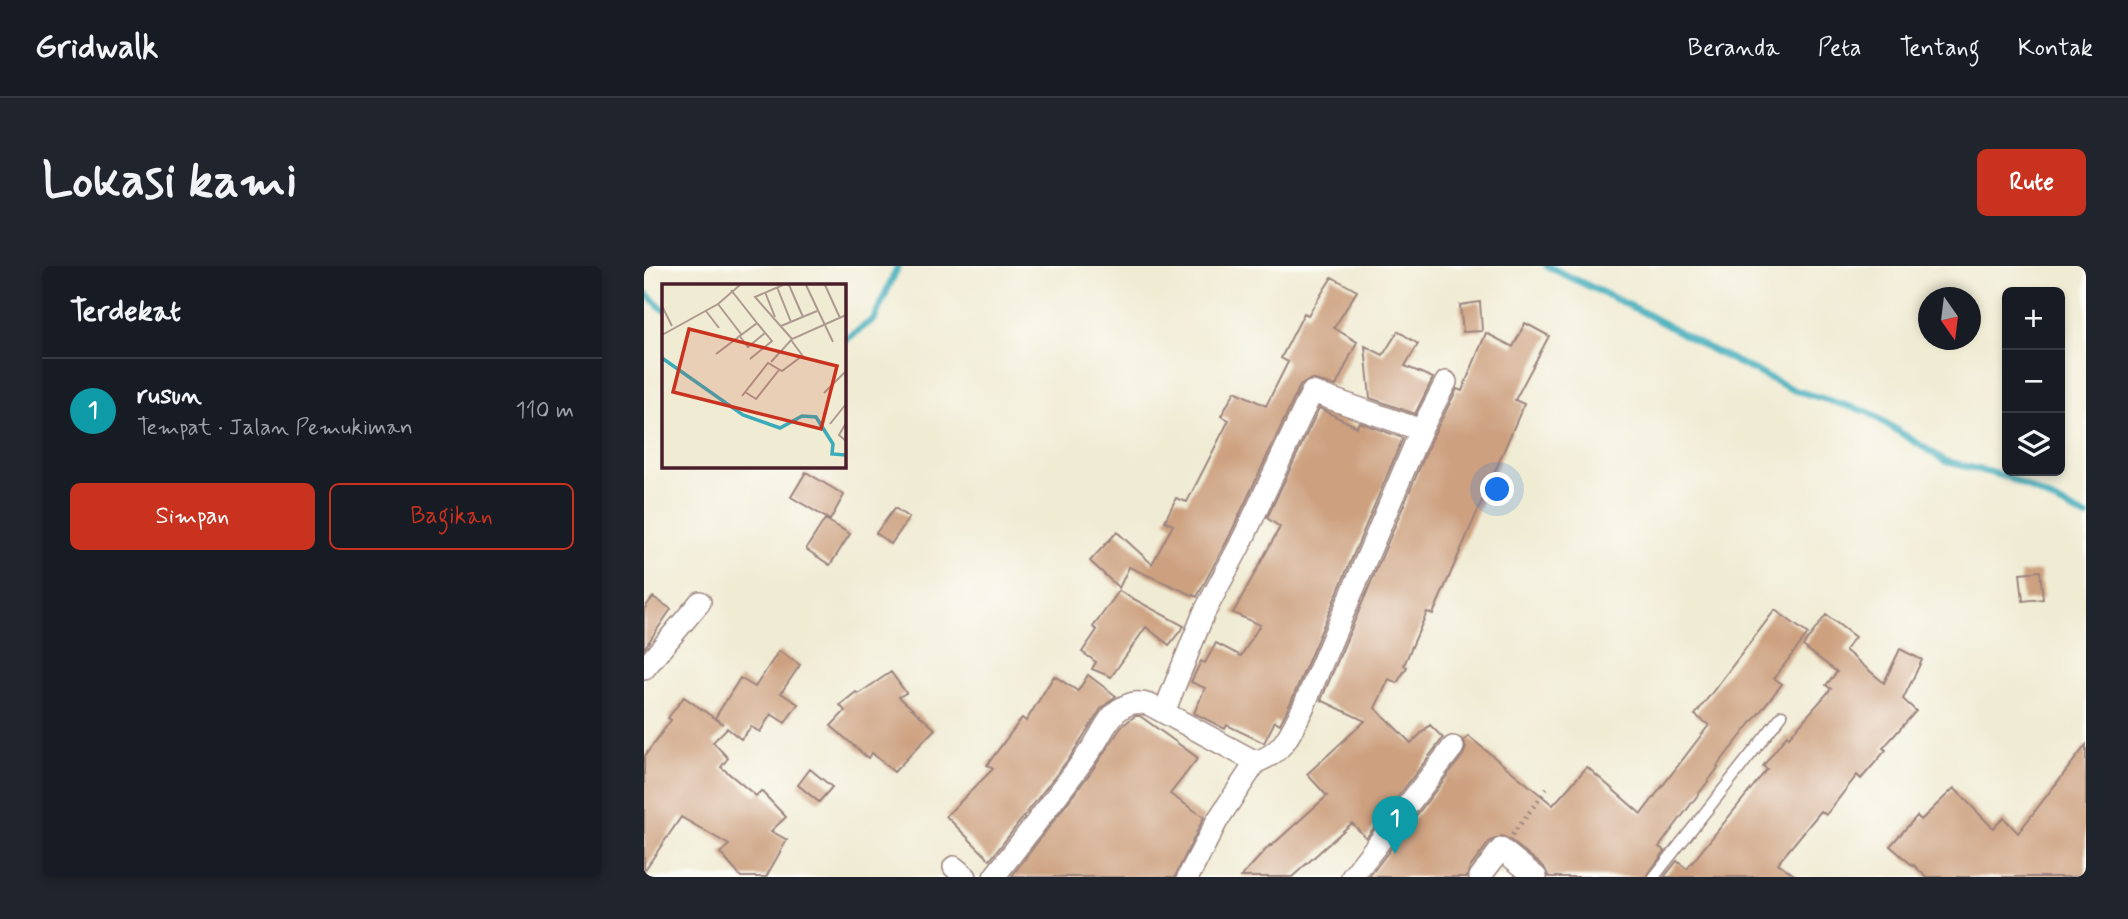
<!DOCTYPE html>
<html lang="id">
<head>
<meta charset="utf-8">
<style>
  body { margin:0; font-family:Mynerve,sans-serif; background:#20242c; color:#f1f3f6 }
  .controls { position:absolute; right:21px; top:21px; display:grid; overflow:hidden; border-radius:10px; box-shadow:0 4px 10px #0003 }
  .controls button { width:63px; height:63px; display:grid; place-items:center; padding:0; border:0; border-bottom:2px solid #363941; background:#171b24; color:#f1f3f6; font:35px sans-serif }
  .compass { position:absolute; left:1274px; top:21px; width:63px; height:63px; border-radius:50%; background:#171b24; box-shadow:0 4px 10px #0003; rotate:166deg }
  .you { position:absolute; left:854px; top:224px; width:24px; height:24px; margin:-18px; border:5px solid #fff; border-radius:50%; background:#1a73e8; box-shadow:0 0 0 10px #1a73e833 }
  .badge { display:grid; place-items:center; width:46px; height:46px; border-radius:50%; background:#c8321e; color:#fff; font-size:23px; font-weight:700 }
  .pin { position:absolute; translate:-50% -58px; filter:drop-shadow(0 2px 4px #0008) }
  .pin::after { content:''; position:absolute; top:37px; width:24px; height:21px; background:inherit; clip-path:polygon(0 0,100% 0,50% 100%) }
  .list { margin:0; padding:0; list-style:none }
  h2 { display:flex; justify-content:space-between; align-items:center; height:91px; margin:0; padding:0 28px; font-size:30px }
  h2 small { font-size:23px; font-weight:400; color:#9ea1a6 }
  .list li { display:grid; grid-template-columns:46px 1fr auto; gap:21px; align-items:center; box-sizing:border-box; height:105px; padding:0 28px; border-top:2px solid #363941 }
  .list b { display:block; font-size:26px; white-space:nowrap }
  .list p { margin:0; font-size:23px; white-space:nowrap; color:#9ea1a6 }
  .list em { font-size:23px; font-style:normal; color:#9ea1a6 }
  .actions { display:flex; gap:14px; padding:21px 28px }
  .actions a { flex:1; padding:16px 0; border:2px solid #c8321e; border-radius:10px; text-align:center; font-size:24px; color:#c8321e }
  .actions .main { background:#c8321e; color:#fff }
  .icon { flex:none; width:38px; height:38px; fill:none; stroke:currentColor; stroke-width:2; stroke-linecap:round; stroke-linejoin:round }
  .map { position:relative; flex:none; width:1442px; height:611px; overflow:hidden; border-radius:10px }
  header { display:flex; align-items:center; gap:42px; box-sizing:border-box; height:98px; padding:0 35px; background:#171b24; border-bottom:2px solid #363941 }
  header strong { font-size:33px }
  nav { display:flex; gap:38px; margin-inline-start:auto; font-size:24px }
  .intro { display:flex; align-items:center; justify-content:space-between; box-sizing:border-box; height:168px; padding:0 42px }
  h1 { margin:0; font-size:49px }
  .button { padding:18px 32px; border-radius:10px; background:#c8321e; color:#fff; font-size:24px; font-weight:700 }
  main { display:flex; gap:42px; padding:0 42px }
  aside { flex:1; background:#171b24; border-radius:10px; box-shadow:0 4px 10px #0003 }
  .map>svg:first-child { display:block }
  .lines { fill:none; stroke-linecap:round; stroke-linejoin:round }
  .stream { stroke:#3cabb9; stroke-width:7 }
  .building { fill:#cda180 }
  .service-casing { stroke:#9d857f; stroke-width:13 }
  .minor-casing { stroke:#9d857f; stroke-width:24 }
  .path { stroke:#9d857f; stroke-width:4.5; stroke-dasharray:2 5; stroke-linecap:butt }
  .service { stroke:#fff; stroke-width:10 }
  .minor { stroke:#fff; stroke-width:21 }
  .inset-river { fill:none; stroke:#3cabb9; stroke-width:3.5 }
  .inset-road { fill:none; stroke:#ae9990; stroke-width:2 }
  .view { fill:#c8321e; fill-opacity:0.15; stroke:#c8321e; stroke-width:3.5 }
  .inset-edge { fill:none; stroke:#4a1f2b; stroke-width:3.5 }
</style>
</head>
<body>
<header>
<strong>Gridwalk</strong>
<nav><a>Beranda</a><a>Peta</a><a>Tentang</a><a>Kontak</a></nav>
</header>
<div class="intro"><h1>Lokasi kami</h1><a class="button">Rute</a></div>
<main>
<aside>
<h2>Terdekat<small></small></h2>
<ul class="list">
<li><span class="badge" style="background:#0f9aa8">1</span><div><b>rusun</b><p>Tempat · Jalan Pemukiman</p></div><em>110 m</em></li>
</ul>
<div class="actions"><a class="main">Simpan</a><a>Bagikan</a></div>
</aside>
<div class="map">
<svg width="1442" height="611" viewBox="0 0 1442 611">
  <rect width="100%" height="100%" fill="#fdfcf7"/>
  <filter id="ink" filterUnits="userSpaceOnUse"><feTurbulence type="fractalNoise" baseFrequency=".0143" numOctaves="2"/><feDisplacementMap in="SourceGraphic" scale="14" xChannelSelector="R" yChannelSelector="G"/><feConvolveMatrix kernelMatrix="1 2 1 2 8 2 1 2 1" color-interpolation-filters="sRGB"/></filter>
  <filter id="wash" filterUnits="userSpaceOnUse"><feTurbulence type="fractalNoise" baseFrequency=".00686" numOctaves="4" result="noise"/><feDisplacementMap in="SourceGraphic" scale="28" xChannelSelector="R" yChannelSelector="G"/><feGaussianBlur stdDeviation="1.57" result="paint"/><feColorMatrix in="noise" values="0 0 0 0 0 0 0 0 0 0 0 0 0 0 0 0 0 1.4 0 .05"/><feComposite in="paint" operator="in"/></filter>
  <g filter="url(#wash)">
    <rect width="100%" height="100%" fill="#f0ebd3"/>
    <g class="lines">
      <path class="stream" d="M903 0 995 44 1068 84 1150 124 1224 146 1301 195 1364 211 1442 251
        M0 26 19 43
        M200 75 230 53 254 0"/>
    </g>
    <g id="blocks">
      <path class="building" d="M688 11 713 25 690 62 713 76 692 120 667 113 656 120 585 271 553 331 485 301 475 322 446 295 473 266 508 298 529 259 521 255 532 232 543 236 585 154 577 150 591 125 622 140 644 96 637 92 660 47 664 49Z
        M836 36 838 65 819 66 816 39Z
        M881 57 905 70 871 134 880 138 789 348 783 346 760 399 763 401 753 417 745 413 731 442 767 477 786 459 799 472 722 572 708 557 648 611H597L626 579 627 580 683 530 663 508 721 455 677 434 789 170 813 123 818 125 842 67 869 81Z
        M754 65 774 78 761 100 789 112 771 148 726 132 721 80 739 89Z
        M675 142 713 161 715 156 759 172 647 436 636 458 631 455 620 477 583 459 581 463 550 447 561 422 547 416 557 395 561 397 572 377 597 390 616 359 589 347 636 261 623 252Z
        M162 206 200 229 186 254 147 231Z
        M251 242 265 252 247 278 232 267Z
        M181 253 206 268 186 299 162 283Z
        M1396 305 1399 333 1379 335 1376 307Z
        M475 325 540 360 525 379 502 361 467 411 448 403 452 396 438 386 453 364 449 361Z
        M9 331 27 343 0 383V343Z
        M1131 344 1164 368 1130 412 1138 418 1073 500 1074 502 1015 581 1021 585 1002 611H905L900 601 865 573 858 570 846 575 825 603 823 611H725L819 489 822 482 820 475 824 470 909 539 943 501 997 548 1065 459 1051 449Z
        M1182 349 1211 371 1201 384 1240 417 1256 383 1278 394 1259 433 1272 445 1239 482 1242 484 1217 513 1213 509 1182 549 1177 545 1134 597 1153 611H1020L1033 595 1043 603 1123 503 1119 500 1143 469 1145 471 1187 423 1182 419 1193 406 1159 380Z
        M135 385 156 399 137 427 154 438 141 457 127 448 116 466 107 461 97 473 83 462 69 476 84 492 77 501 112 530 117 525 142 551 127 565 143 574 122 611H97L76 587 85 579 37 551 0 605V491L27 454 24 452 40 431 79 458 71 452 96 412 111 421Z
        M247 406 262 427 255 431 291 463 250 506 228 487 224 492 187 460 201 445 196 439 212 426 214 428Z
        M444 409 472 430 457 443 426 491 346 594 302 550 349 503 343 499 378 452 382 455 410 410 434 425Z
        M491 450H496L554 492 526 528 560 551 531 611H367L447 506 478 460Z
        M1442 479V611H1282L1270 599 1269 600 1246 580 1273 550 1277 554 1310 522 1349 562 1360 552 1374 567Z
        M166 503 188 521 175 536 154 519Z"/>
    </g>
  </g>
  <g filter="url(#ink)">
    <use href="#blocks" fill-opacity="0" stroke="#9d857f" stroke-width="2"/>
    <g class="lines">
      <g class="service-casing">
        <path id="service" d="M1010 611 1138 449"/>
      </g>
      <g class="minor-casing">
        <path id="minor" d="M0 403 56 336
          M520 446 560 347 597 277 668 126 777 164
          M310 601 322 611
          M350 611C383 568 417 526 448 482 457 470 463 452 476 443 487 436 495 435 506 439L612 496C641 486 646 467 659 442L777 164 802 116
          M544 611 573 555 612 496
          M708 611 809 481
          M836 611 857 583 892 611"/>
      </g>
      <path class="path" d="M868 569 906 519"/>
      <use href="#service" class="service"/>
      <use href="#minor" class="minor"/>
    </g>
  </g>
  <g transform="translate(18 18)">
    <rect width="184" height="184" fill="#f0ebd3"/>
    <path class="inset-river" d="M0 74 81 131 118 144 140 132 154 133 171 160 170 170 184 171"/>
    <path class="inset-road" d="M121 1 93 13 130 55M127 1 141 33M144 1 171 58M163 1 178 34M115 3 129 38M103 8 113 33M56 20 79 50M0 22 10 42M44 27 57 44M119 42 155 27M0 51 56 20 78 1M77 51 86 63 103 49M129 56 143 75M54 70 95 39 69 6M88 75 110 57 95 39M109 78 130 55 184 31M83 108 94 115 117 86M162 109 184 87M80 112 106 79 120 87 140 72M184 139 177 151 184 157M168 140 184 120"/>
    <path class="view" d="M27 45 175 82 159 145 11 108Z"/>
    <rect width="184" height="184" class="inset-edge"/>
  </g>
</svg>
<div class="controls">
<button>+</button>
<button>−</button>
<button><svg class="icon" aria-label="layers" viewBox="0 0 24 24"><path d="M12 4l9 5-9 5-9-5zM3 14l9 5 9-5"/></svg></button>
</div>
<svg class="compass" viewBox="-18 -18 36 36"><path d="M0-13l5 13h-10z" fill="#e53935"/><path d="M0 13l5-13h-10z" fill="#9ea1a6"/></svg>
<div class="you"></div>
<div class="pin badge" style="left:751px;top:588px;background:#0f9aa8">1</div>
</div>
</main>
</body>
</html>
